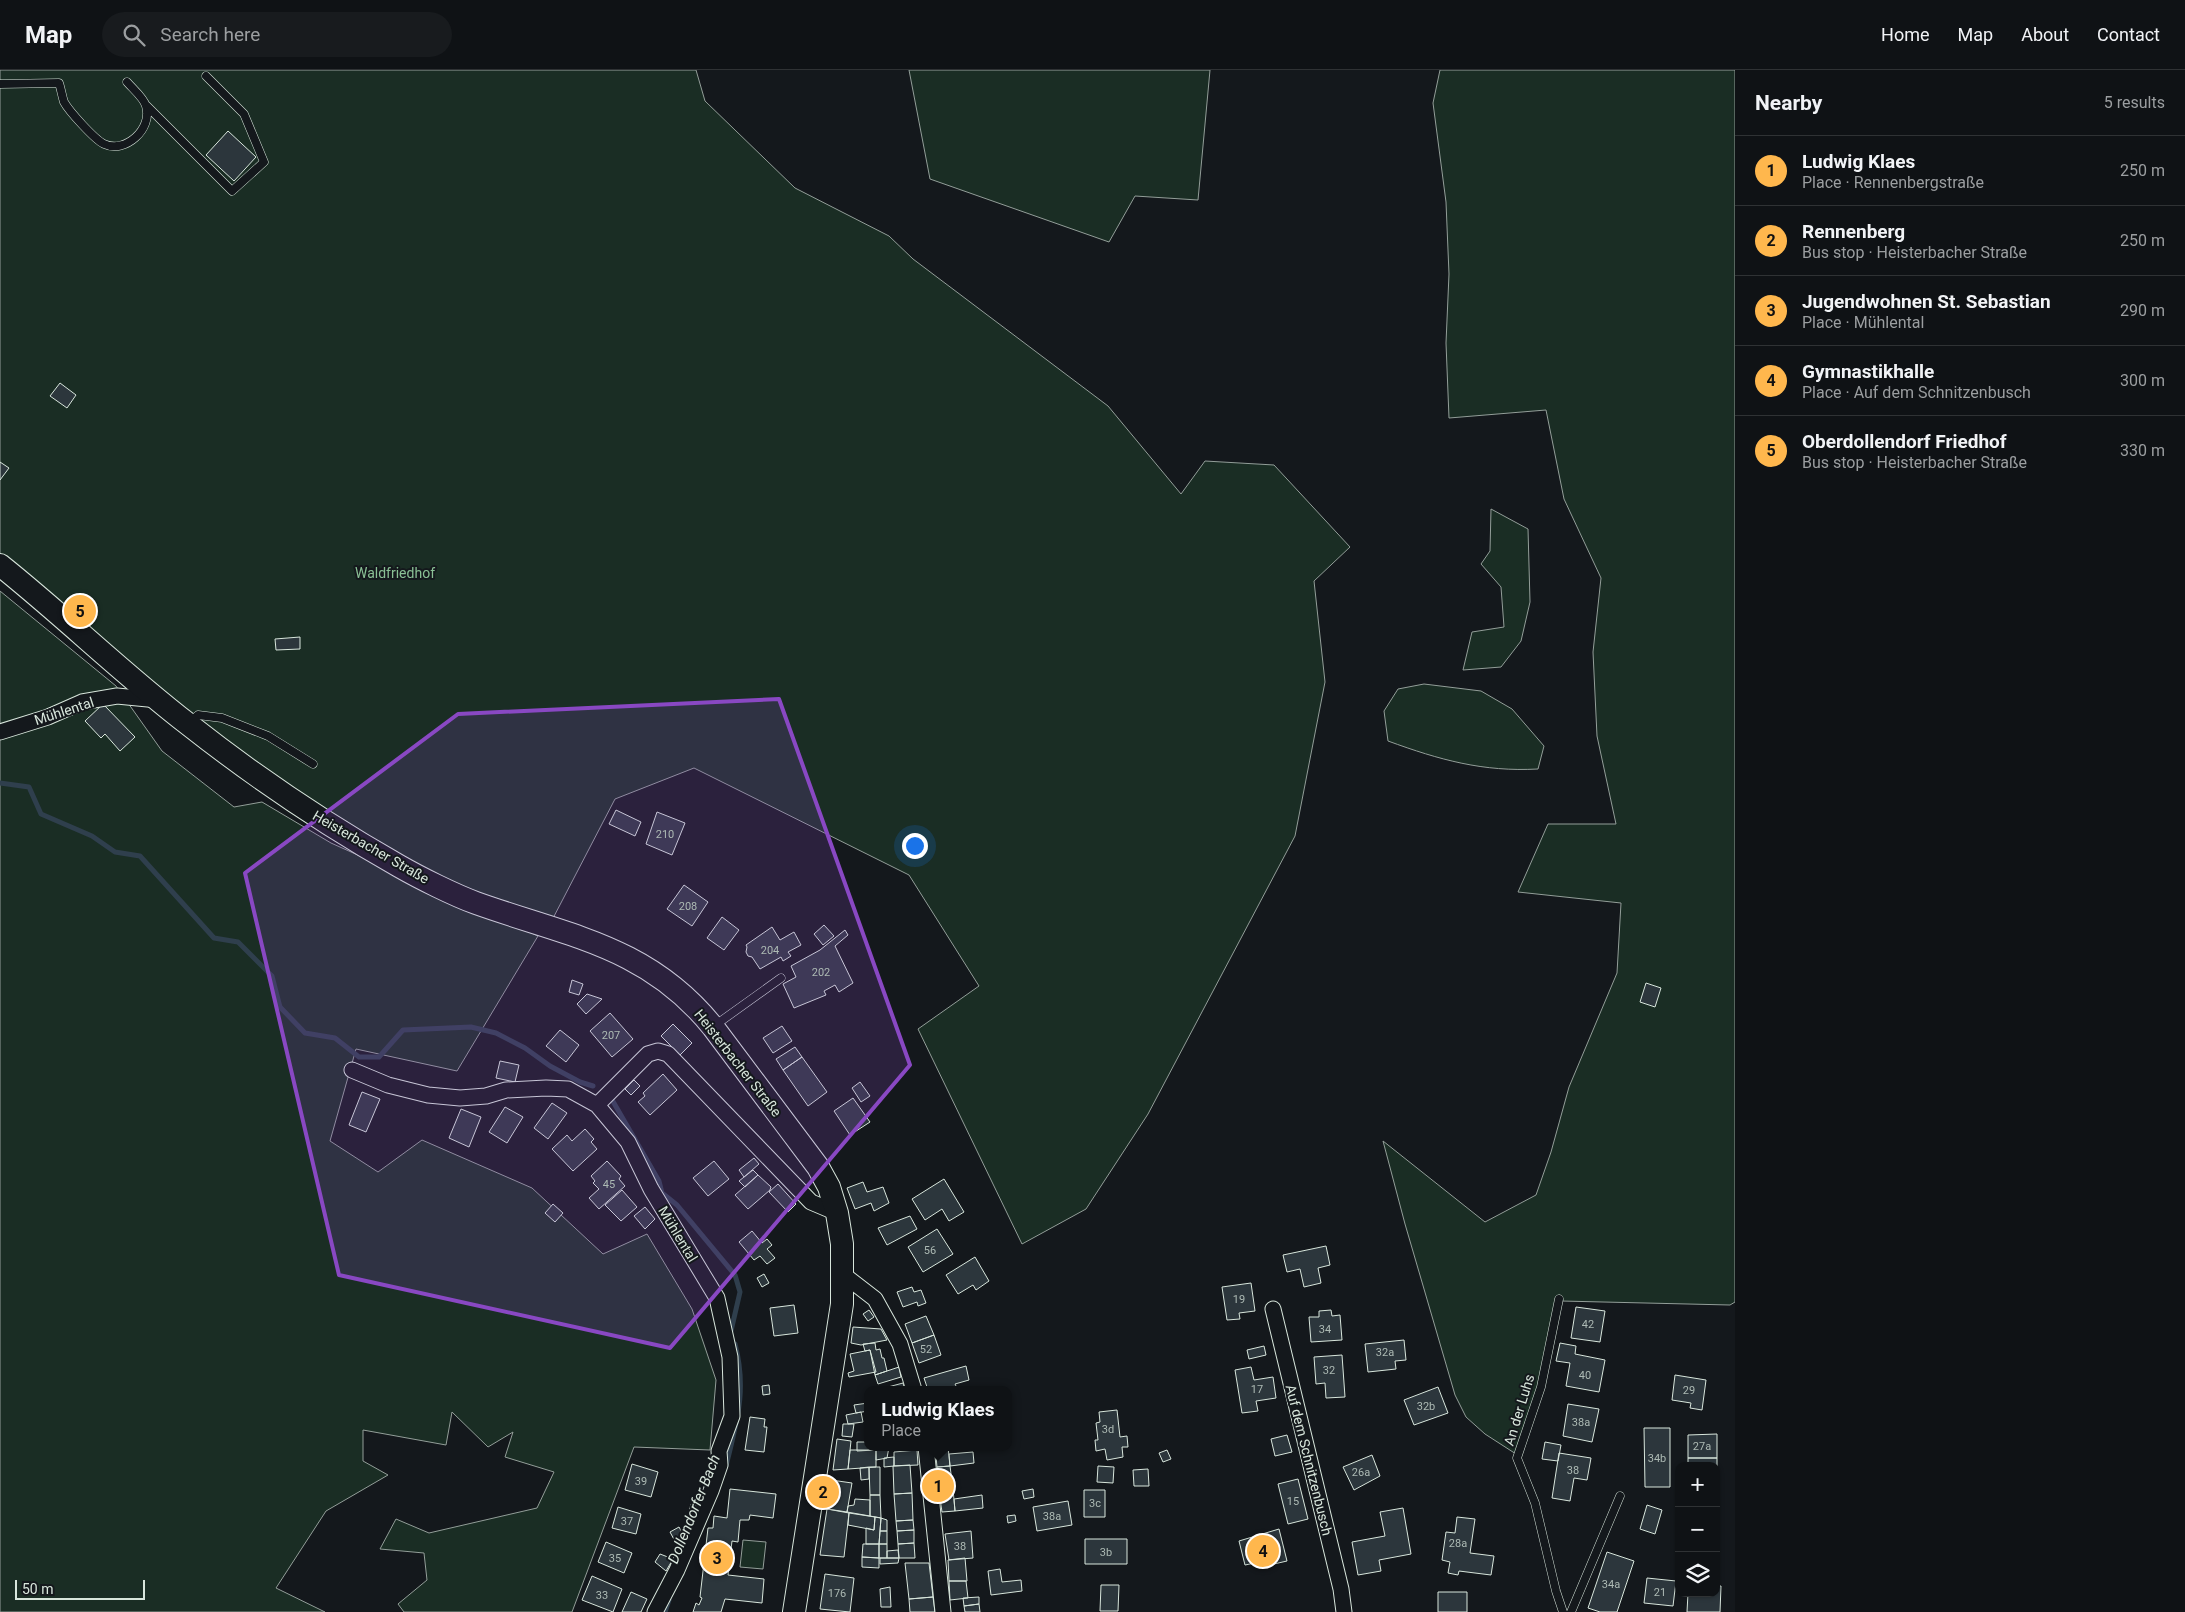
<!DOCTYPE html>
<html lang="en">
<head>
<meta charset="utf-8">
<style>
  body { margin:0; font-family:Roboto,sans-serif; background:#181b1e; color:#f1f3f6 }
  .controls { position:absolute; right:15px; bottom:15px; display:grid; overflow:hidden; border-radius:10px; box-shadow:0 1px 4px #0004 }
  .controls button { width:45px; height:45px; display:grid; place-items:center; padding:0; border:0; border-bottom:1px solid #2f3234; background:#0f1215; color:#f1f3f6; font:25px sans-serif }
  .scale { position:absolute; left:15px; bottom:12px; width:130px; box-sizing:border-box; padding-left:5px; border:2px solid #d8e6dc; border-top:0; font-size:14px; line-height:18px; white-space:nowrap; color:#d8e6dc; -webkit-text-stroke:4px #14181c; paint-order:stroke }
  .you { position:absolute; left:914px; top:775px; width:18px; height:18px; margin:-12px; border:4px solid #fff; border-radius:50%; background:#1a73e8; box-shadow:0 0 0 8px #1a73e833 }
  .badge { display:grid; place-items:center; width:32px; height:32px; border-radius:50%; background:#ffb74d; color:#111; font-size:16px; font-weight:700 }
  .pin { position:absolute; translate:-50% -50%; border:2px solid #fff; box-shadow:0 1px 5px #0006 }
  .popup { position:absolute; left:864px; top:1316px; width:148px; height:65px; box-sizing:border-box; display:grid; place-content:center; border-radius:10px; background:#0f1215; filter:drop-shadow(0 1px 4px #0005); font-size:16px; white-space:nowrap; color:#9b9ea0 }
  .popup b { font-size:19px; color:#f1f3f6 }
  .popup::after { content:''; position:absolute; left:50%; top:100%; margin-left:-10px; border:10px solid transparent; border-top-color:#0f1215 }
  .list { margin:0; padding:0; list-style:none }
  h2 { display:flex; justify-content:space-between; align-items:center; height:65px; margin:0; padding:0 20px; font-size:21px }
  h2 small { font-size:16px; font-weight:400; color:#9b9ea0 }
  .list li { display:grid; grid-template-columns:32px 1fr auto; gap:15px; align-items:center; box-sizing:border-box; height:70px; padding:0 20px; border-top:1px solid #2f3234 }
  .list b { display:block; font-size:19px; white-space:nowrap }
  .list p { margin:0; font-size:16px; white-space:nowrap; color:#9b9ea0 }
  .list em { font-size:16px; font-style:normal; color:#9b9ea0 }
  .icon { flex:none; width:28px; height:28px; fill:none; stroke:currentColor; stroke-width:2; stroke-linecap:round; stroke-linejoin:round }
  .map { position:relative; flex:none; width:1735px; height:1542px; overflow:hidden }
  header { display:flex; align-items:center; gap:30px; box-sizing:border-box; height:70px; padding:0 25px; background:#0f1215; border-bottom:1px solid #2f3234 }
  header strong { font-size:24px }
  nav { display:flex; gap:28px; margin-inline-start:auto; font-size:18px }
  .search { width:350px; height:45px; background:#181b1e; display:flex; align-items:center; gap:12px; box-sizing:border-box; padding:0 18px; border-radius:28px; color:#9b9ea0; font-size:19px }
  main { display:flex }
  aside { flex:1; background:#0f1215 }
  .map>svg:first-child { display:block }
  .green { fill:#1a2d24; stroke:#939e99 }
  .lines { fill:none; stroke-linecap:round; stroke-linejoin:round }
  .stream { stroke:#2f3f4d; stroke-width:5 }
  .building { fill:#2c363c; stroke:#d8e6dc }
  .service-casing { stroke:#d8e6dc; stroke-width:9 }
  .minor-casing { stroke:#d8e6dc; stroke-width:17 }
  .secondary-casing { stroke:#d8e6dc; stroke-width:24 }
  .service { stroke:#14181c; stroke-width:8 }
  .minor { stroke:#14181c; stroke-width:15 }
  .secondary { stroke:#14181c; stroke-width:22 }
  .marked { fill:#8948c3; fill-opacity:0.2; stroke:#8948c3; stroke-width:4; stroke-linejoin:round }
  .labels { text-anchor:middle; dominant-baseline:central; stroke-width:4; stroke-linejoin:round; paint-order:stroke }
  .number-label { font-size:11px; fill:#adbab4 }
  .park-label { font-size:14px; fill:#8ac095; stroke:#14181c }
  .street-label { font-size:14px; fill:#d8e6dc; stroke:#14181c }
  .water-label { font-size:15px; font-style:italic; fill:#d8e6dc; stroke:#14181c }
</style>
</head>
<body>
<header>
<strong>Map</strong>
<div class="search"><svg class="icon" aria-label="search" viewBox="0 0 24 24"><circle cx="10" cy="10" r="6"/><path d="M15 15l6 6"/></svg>Search here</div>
<nav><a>Home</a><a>Map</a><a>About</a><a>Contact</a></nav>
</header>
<main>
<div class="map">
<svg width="1735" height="1542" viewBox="0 0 1735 1542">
  <rect width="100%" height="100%" fill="#14181c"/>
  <path class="green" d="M0 0H696L705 31 795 118 889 166 913 189 1108 336 1181 424 1205 391 1274 395 1350 477 1314 511 1325 612 1295 766 1148 1044 1086 1139 1022 1174 918 959 979 916 909 805 694 698 615 729 550 854 477 829 260 702 0 485Z
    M909 0H1210L1198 130 1135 126 1109 172 930 109Z
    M1440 0H1735V1232L1730 1235 1561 1231 1540 1317 1516 1384 1485 1364 1466 1347 1455 1325 1405 1154 1383 1071 1485 1152 1536 1125 1551 1082 1569 1017 1617 903 1621 833 1518 822 1548 754H1616L1597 666 1593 582 1601 508 1564 429 1546 340 1449 348 1446 273 1449 204 1446 132 1433 33Z
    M1491 439 1528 459 1530 532 1521 571 1501 597 1463 600 1472 562 1504 557 1501 517 1481 494 1490 481Z
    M0 521 116 616 162 681 234 737 262 732 331 773 538 866 457 1001 356 979 330 1071 378 1102 422 1070 532 1118 603 1184 647 1164 692 1239 716 1310 710 1380 634 1377 572 1542H404L398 1534 427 1510 424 1483 380 1479 396 1449 429 1463 537 1438 554 1402 505 1387 513 1362 488 1377 452 1342 446 1375 363 1360V1391L388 1405 326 1441 276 1518 325 1542H0Z
    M1424 614 1481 621 1512 639 1544 676 1538 699C1483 702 1440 690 1388 671L1384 641 1398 619Z
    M743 1470 766 1472 763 1499 740 1497Z"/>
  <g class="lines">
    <path class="stream" d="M0 713 29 717 41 744 92 766 115 782 140 786 214 868 238 872 272 906 280 937 305 963 335 968 359 987H379L403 960 471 957 496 963 525 978 550 996 580 1012 593 1016
      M611 1028 659 1111 662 1123 677 1135 735 1205 740 1222 731 1261
      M726 1396C737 1351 747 1320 735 1274
      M665 1542 669 1530"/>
  </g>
  <path class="building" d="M228 61 256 87 234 111 206 85Z
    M60 313 76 325 67 338 50 326Z
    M0 392 9 398 0 410Z
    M300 567V579L276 580 275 569Z
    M103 634 135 667 120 681 105 664 101 668 85 651Z
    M616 740 641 752 635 766 609 754Z
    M657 742 685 753 672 785 646 774Z
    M684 815 708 832 692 856 667 839Z
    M722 847 739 860 724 880 707 868Z
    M824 855 834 866 823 875 814 864Z
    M772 857 780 870 794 862 801 875 788 882 791 886 783 891 781 887 760 899 752 887 748 886 746 882 747 877 746 875Z
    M845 860 848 865 835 876 853 913 839 922 835 915 824 921 826 925 794 938 783 914 796 907 791 896 820 880Z
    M572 910 583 914 579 925 569 922Z
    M1646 913 1661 918 1655 937 1640 932Z
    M587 924 602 929 586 944 577 934Z
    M610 943 633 969 612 987 590 961Z
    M673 954 692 973 680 985 661 966Z
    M782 956 792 971 773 983 763 968Z
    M560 960 579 975 566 992 546 976Z
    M795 977 802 987 783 1000 776 989Z
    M802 987 827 1022 808 1036 783 1000Z
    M500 991 519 995 515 1012 496 1008Z
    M663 1004 677 1020 650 1045 638 1032 645 1026 643 1023Z
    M634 1010 640 1016 631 1025 625 1019Z
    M860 1012 870 1026 861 1032 852 1018Z
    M362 1022 380 1029 366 1062 349 1055Z
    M853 1028 870 1052 850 1065 834 1041Z
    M552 1033 567 1043 548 1069 534 1058Z
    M505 1037 523 1047 507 1073 489 1062Z
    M461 1039 481 1047 469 1077 449 1068Z
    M585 1059 594 1069 591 1072 597 1079 573 1101 552 1079 567 1065 572 1071Z
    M754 1088 759 1094 744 1107 739 1100Z
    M607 1091 621 1106 619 1109 625 1116 599 1139 589 1128 599 1119 593 1113 595 1111 591 1106Z
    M714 1091 729 1109 708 1126 693 1108Z
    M753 1100 758 1105 745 1117 739 1111Z
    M758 1105 771 1117 770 1120 748 1139 735 1125Z
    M944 1109 964 1142 949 1151 942 1139 925 1150 912 1129Z
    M863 1112 867 1122 883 1117 889 1133 874 1141 871 1133 855 1139 847 1118Z
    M778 1114 796 1134 788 1142 769 1122Z
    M622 1120 637 1137 621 1151 605 1135Z
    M553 1134 563 1143 555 1152 545 1143Z
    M645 1137 655 1149 645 1159 634 1146Z
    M910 1146 917 1159 887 1175 878 1158Z
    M937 1159 953 1184 923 1202 908 1177Z
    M752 1161 762 1173 767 1169 772 1175 767 1179 775 1188 767 1194 760 1186 754 1190 739 1172Z
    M1326 1176 1330 1195 1318 1198 1321 1213 1304 1217 1300 1199 1287 1202 1283 1185Z
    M975 1187 989 1211 976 1220 973 1215 958 1224 946 1205Z
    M764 1204 769 1213 762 1217 757 1208Z
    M1251 1213 1255 1241 1239 1243 1240 1249 1227 1250 1222 1217Z
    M912 1217 914 1222 921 1220 926 1233 918 1236 917 1232 903 1237 897 1222Z
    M794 1235 798 1263 774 1266 770 1238Z
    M1576 1237 1605 1241 1600 1272 1571 1268Z
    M869 1240 874 1247 868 1251 863 1244Z
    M1331 1240 1332 1246 1340 1245 1342 1270 1311 1272 1309 1247H1319V1241Z
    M926 1246 934 1265 912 1273 905 1254Z
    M853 1257 881 1259 887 1270 861 1275 851 1273Z
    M934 1265 941 1285 919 1293 912 1273Z
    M1404 1270 1406 1290 1395 1291 1396 1299 1368 1302 1365 1274Z
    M875 1273 876 1280 880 1279 882 1288H884L887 1301 875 1305 870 1280 865 1281 863 1274Z
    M1560 1273 1576 1276 1575 1284 1605 1290 1599 1322 1566 1316 1570 1293 1556 1291Z
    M1264 1276 1266 1285 1249 1289 1247 1280Z
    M870 1280 876 1302 849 1307 848 1303 854 1301 850 1284Z
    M1342 1285 1345 1327 1326 1328 1325 1313 1316 1314 1314 1287Z
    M966 1296 969 1310 955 1314 958 1320H928L924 1308Z
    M899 1297 901 1307 878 1314 875 1305Z
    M1251 1297 1254 1310 1273 1307 1276 1328 1256 1331 1258 1341 1242 1343 1235 1300Z
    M1675 1305 1706 1310 1702 1340 1690 1338 1691 1333 1672 1330Z
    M903 1313 905 1320H889L888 1317Z
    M769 1315 770 1324 763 1325 762 1316Z
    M1438 1317 1448 1343 1414 1355 1404 1330Z
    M868 1333V1341L856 1343 854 1335Z
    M1568 1334 1599 1339 1592 1372 1563 1366Z
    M1117 1340 1120 1367 1127 1366 1128 1377H1122L1123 1387 1107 1390 1105 1379 1096 1381 1095 1370H1098L1096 1353 1100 1352 1099 1342Z
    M861 1342 863 1352 848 1354 846 1345Z
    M750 1347 765 1349 764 1357H767L764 1382 745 1380Z
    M843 1354H854L852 1367 842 1366Z
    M1644 1358H1670V1417H1645Z
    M1717 1364V1388H1688V1365Z
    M1287 1365 1292 1382 1275 1386 1271 1369Z
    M837 1369 851 1371 848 1399 833 1400Z
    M857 1372H868V1377H875V1380L857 1381Z
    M1545 1372 1561 1375 1558 1391 1542 1389Z
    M876 1377H889L887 1388 876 1390Z
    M935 1377H948L950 1396 937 1397Z
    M850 1380H876V1397L848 1399Z
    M917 1380 918 1395 894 1396V1382Z
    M1167 1380 1171 1389 1163 1392 1159 1383Z
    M973 1382 974 1393 950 1396 949 1384Z
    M1559 1383 1591 1388 1587 1410 1574 1408 1570 1431 1552 1428Z
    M1372 1385 1380 1406 1354 1420 1343 1397Z
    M894 1387V1396L884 1397V1388Z
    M1688 1388H1717V1411L1716 1396H1688Z
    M632 1394 658 1402 651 1427 625 1420Z
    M910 1395 912 1423 894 1424 893 1396Z
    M950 1396 953 1419 939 1421 937 1397Z
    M1098 1396 1114 1397 1113 1413 1097 1412Z
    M869 1397V1409L861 1410 860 1398Z
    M869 1397H880V1425H870Z
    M1148 1399 1149 1416H1134L1133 1400Z
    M1298 1409 1308 1449 1288 1454 1278 1414Z
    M831 1410 852 1413 847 1442 827 1439Z
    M730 1419 776 1424 773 1448 750 1445 749 1450H740L738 1472 732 1471 728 1505 764 1509 762 1533 725 1529 721 1542H693L696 1533 699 1535 702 1528 700 1527 708 1458H713L714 1446 727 1448Z
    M953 1419 955 1441 942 1442 939 1421Z
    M1033 1419 1034 1427 1024 1429 1022 1421Z
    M1084 1420H1105V1447H1084Z
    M912 1423 913 1450 896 1451 894 1424Z
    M870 1425H880L881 1448 870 1446Z
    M982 1425 983 1438 955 1441 954 1429Z
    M855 1429 870 1430V1446L847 1442 848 1436 854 1435Z
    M1068 1431 1072 1455 1037 1461 1033 1437Z
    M1716 1433 1719 1470H1716Z
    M691 1434 700 1437 694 1452 687 1450Z
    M1647 1435 1662 1440 1655 1464 1640 1459Z
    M618 1437 641 1444 636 1464 612 1458Z
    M1403 1438 1411 1484 1379 1490 1381 1501 1358 1505 1352 1472 1385 1466 1380 1442Z
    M827 1439 849 1443 844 1487 820 1485Z
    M849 1443 875 1447 874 1460 848 1455Z
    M1015 1445 1016 1451 1008 1453 1007 1446Z
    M875 1447 881 1448 879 1474H866V1458L874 1460Z
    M1457 1447 1475 1449 1470 1483 1494 1486 1491 1505 1459 1501 1458 1505 1448 1503 1450 1492 1442 1490 1446 1462 1455 1463Z
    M881 1448 887 1450V1461H880Z
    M913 1450 914 1460 897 1461 896 1451Z
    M679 1457 686 1470 677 1475 670 1462Z
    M1279 1459 1287 1491 1261 1497 1260 1492 1245 1495 1239 1471Z
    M914 1460V1473L898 1474 897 1461Z
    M880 1461H887V1474H879Z
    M971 1461 973 1488 949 1490 945 1464Z
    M1085 1469H1127V1494H1085Z
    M606 1472 632 1483 624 1503 598 1492Z
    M914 1473 915 1488H899L898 1474Z
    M863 1474H879V1488L862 1487Z
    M879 1474H887V1488H879Z
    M898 1480 899 1488H887V1481Z
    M1607 1482 1634 1491 1617 1542H1600L1588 1538Z
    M660 1484 673 1489 666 1501 655 1492Z
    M862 1487 879 1488V1498L862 1497Z
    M880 1488H899L898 1493 880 1494Z
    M965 1488 967 1511H949L948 1490Z
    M905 1493H929L933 1527 909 1529Z
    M1000 1499 1002 1512 1021 1510 1022 1521 991 1525 988 1501Z
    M825 1504 854 1508 850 1542 820 1539Z
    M592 1506 622 1519 613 1542 582 1530Z
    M1647 1508 1676 1511 1673 1536 1644 1533Z
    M949 1511H966L968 1528 950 1530Z
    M1101 1515H1119L1118 1541H1100Z
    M1716 1516H1721L1720 1542H1687L1688 1523H1716Z
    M890 1517 891 1537H881L880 1519Z
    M631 1522 647 1529 641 1542H622Z
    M1438 1522H1467V1542H1438Z
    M933 1527 935 1542H910L909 1529Z
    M979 1527V1534L964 1536 963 1528Z
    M979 1534 980 1542H965L964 1536Z"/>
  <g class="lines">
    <g class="service-casing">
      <path id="service" d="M0 14 59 13C61 19 62 26 64 32 69 41 94 69 104 74 125 84 153 59 146 36 144 28 133 19 127 12
        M146 35 232 121 264 92 244 44 206 6
        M189 653 198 645 222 648 268 666 313 694
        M714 956 781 908
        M1559 1229 1541 1317 1517 1388 1535 1433 1556 1521 1563 1542
        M1571 1542 1620 1426"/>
    </g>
    <g class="minor-casing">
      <path id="minor" d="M0 662 48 647 82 632 117 626 158 630
        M352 1000 388 1015 428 1025 460 1028 486 1026 506 1020 546 1018 568 1019 597 1035 628 1072 651 1119 717 1228 730 1287 732 1346 719 1381 720 1395 711 1421 677 1500 655 1542
        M597 1035 648 984 658 981 668 984 811 1132 837 1143
        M844 1205 875 1229 900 1274 914 1320
        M1273 1239 1341 1519 1344 1542
        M926 1377 943 1542"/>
    </g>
    <g class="secondary-casing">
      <path id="secondary" d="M0 495C64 546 123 604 188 654 254 706 325 754 399 796 420 808 454 825 476 833 568 866 648 876 713 957L818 1097 829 1117 837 1143 842 1174V1234L794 1542"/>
    </g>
    <use href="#service" class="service"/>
    <use href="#minor" class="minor"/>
    <use href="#secondary" class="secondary"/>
  </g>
  <path class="marked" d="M779 629 910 995 670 1278 339 1205 245 803 458 644Z"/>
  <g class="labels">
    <g class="number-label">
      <text x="665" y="764">210</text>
      <text x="688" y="836">208</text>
      <text x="770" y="880">204</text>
      <text x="821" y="902">202</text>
      <text x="611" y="965">207</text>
      <text x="609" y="1114">45</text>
      <text x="930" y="1180">56</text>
      <text x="1239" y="1229">19</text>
      <text x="1588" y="1254">42</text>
      <text x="1325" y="1259">34</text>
      <text x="926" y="1279">52</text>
      <text x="1385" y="1282">32a</text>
      <text x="1329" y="1300">32</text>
      <text x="1585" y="1305">40</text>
      <text x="1257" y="1319">17</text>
      <text x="1689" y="1320">29</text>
      <text x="1426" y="1336">32b</text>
      <text x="1581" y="1352">38a</text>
      <text x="1108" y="1359">3d</text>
      <text x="1702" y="1376">27a</text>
      <text x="1657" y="1388">34b</text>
      <text x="1573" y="1400">38</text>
      <text x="1361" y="1402">26a</text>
      <text x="641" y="1411">39</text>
      <text x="1293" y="1431">15</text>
      <text x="1095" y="1433">3c</text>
      <text x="1052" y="1446">38a</text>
      <text x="627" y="1451">37</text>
      <text x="1458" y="1473">28a</text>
      <text x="960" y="1476">38</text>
      <text x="1106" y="1482">3b</text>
      <text x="615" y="1488">35</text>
      <text x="1611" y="1514">34a</text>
      <text x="1660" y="1522">21</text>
      <text x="837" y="1523">176</text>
      <text x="602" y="1525">33</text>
    </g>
    <g class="park-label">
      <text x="395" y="503">Waldfriedhof</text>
    </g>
    <g class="street-label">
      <text transform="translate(64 641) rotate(-18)">Mühlental</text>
      <text transform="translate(371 777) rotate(30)">Heisterbacher Straße</text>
      <text transform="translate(738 993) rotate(52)">Heisterbacher Straße</text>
      <text transform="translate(678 1164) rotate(59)">Mühlental</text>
      <text transform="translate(1519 1340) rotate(-73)">An der Luhs</text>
      <text transform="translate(1309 1390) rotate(76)">Auf dem Schnitzenbusch</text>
    </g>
    <g class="water-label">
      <text transform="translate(694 1439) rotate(-68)">Dollendorfer Bach</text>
    </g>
  </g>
</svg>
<div class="controls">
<button>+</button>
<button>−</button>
<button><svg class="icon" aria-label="layers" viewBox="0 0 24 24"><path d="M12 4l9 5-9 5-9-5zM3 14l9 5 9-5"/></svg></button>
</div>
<div class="scale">50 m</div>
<div class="you"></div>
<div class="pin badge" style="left:938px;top:1416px">1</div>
<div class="popup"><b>Ludwig Klaes</b>Place</div>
<div class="pin badge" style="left:823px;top:1422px">2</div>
<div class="pin badge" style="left:717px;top:1488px">3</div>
<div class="pin badge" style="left:1263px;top:1481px">4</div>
<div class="pin badge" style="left:80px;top:541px">5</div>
</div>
<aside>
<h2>Nearby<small>5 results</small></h2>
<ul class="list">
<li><span class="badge">1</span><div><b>Ludwig Klaes</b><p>Place · Rennenbergstraße</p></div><em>250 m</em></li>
<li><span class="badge">2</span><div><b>Rennenberg</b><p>Bus stop · Heisterbacher Straße</p></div><em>250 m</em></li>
<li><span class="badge">3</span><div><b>Jugendwohnen St. Sebastian</b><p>Place · Mühlental</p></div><em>290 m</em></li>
<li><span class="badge">4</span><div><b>Gymnastikhalle</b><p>Place · Auf dem Schnitzenbusch</p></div><em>300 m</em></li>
<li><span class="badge">5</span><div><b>Oberdollendorf Friedhof</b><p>Bus stop · Heisterbacher Straße</p></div><em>330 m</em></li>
</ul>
</aside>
</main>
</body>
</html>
